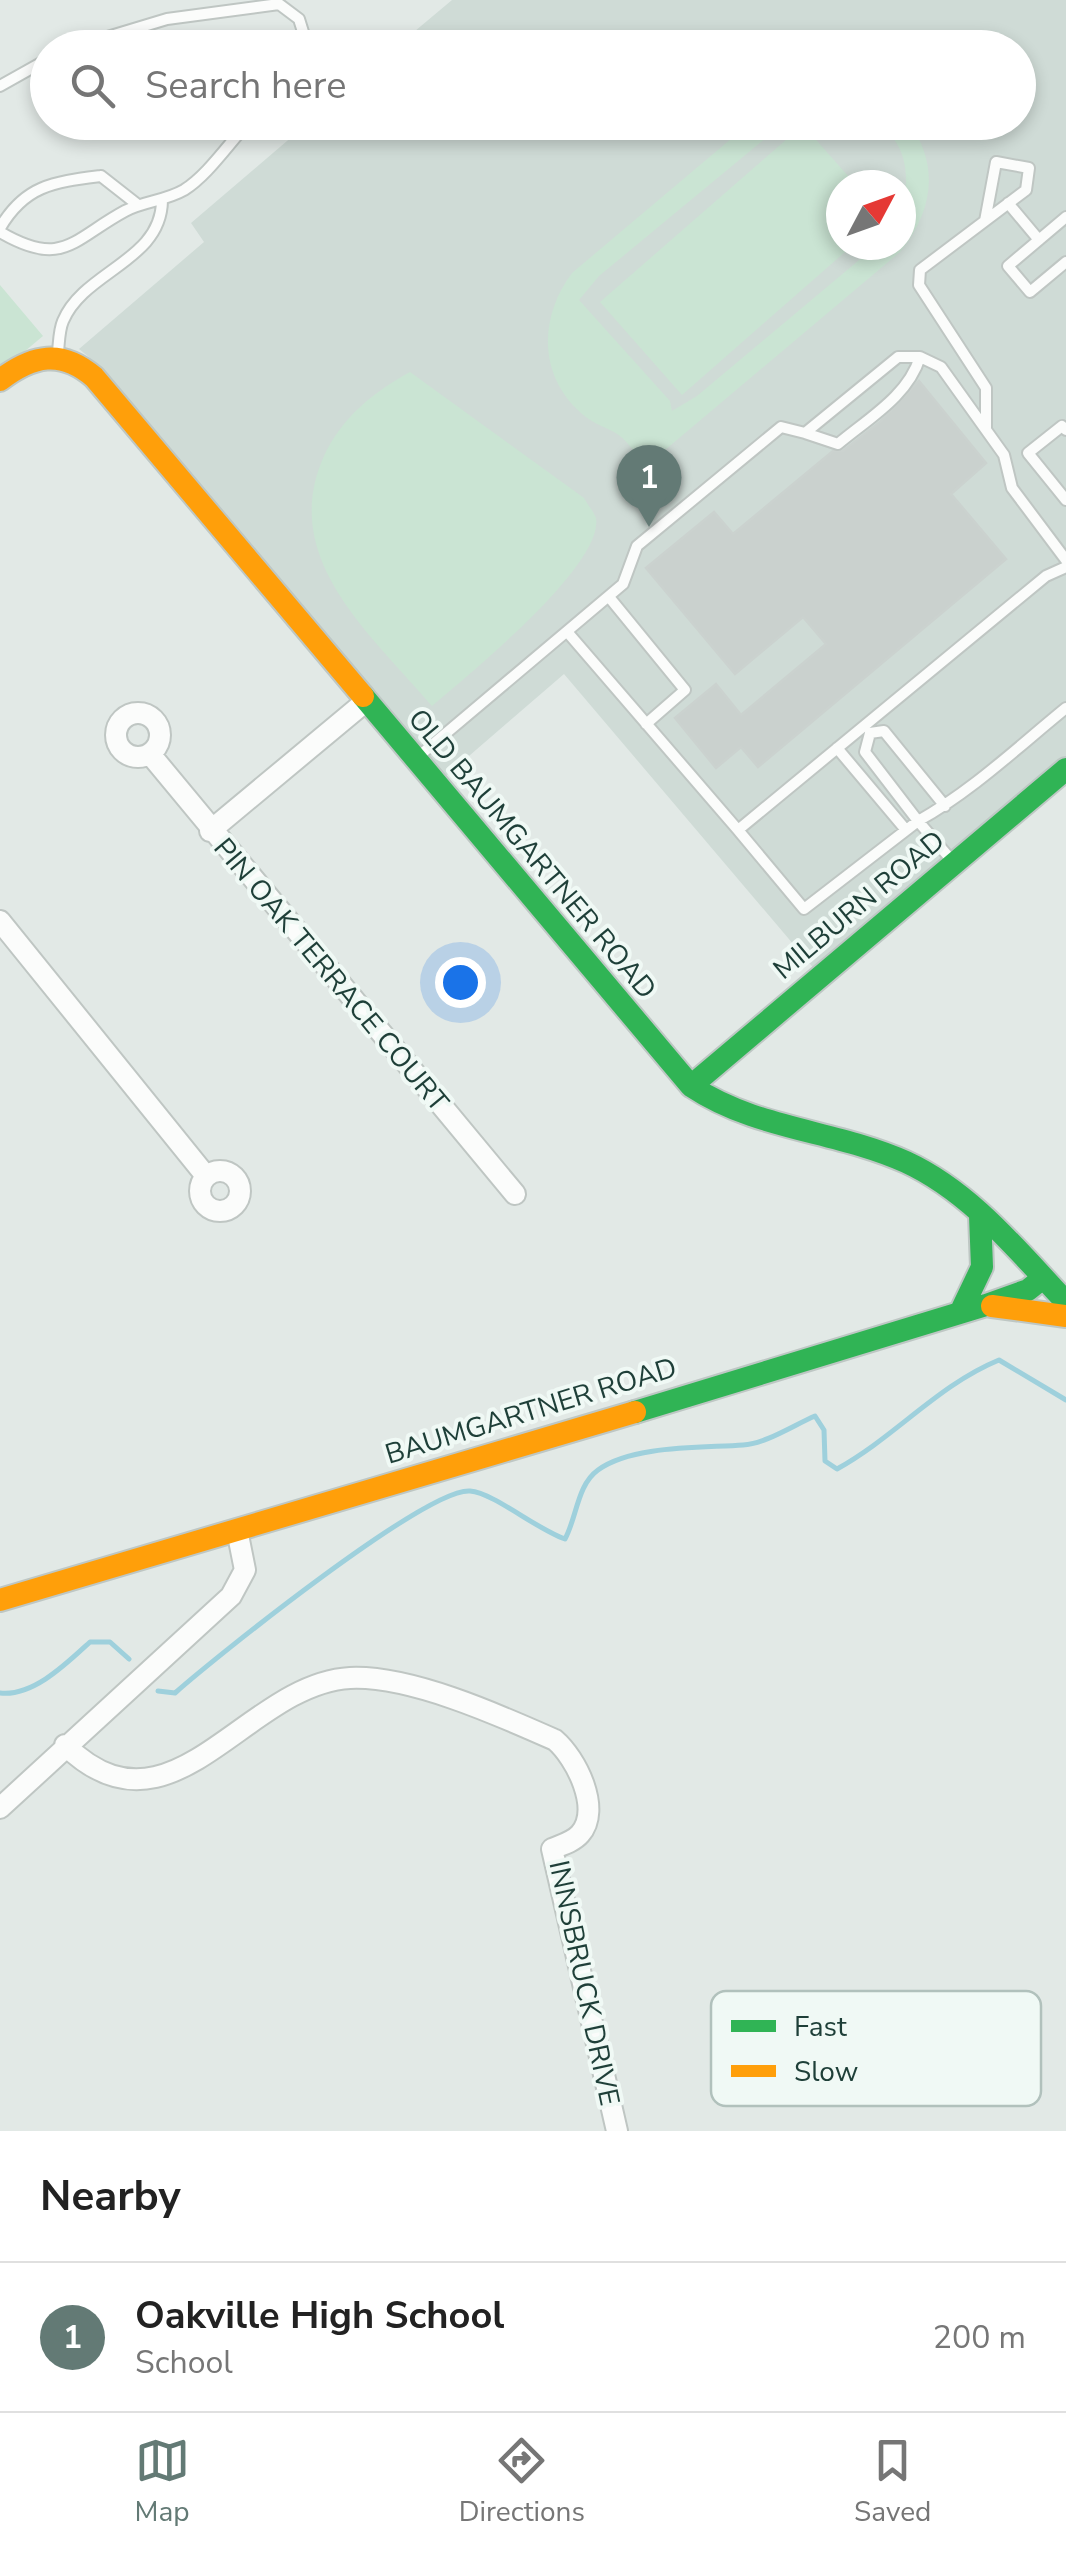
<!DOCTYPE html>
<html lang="en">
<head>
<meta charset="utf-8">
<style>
  body { margin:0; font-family:"Nunito Sans",sans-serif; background:#f6f6f6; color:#222 }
  .compass { position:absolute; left:826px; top:170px; width:90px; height:90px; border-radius:50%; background:#fff; box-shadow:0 5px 15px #0003; rotate:49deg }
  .you { position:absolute; left:460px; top:982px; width:35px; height:35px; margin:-25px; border:8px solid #fff; border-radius:50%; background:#1a73e8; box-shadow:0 0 0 15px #1a73e833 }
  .badge { display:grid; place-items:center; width:65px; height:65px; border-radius:50%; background:#637a75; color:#fff; font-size:32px; font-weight:700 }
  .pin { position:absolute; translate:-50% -82px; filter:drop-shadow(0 2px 5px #0008) }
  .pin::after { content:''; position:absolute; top:52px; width:35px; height:30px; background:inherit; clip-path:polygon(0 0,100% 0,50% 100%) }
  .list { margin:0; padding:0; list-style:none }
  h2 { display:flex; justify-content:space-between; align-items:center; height:130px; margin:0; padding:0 40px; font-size:42px }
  h2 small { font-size:32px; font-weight:400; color:#767676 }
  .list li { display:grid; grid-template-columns:65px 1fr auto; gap:30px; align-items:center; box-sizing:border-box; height:150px; padding:0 40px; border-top:2px solid #e0e0e0 }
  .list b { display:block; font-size:38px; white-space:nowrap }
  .list p { margin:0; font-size:32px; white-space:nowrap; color:#767676 }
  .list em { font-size:32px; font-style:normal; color:#767676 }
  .icon { flex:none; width:55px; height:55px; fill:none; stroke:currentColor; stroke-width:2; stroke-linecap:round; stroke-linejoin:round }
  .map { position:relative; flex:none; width:1066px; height:2131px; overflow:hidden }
  .search { position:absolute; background:#fff; box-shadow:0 5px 15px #0003; left:30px; right:30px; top:30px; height:110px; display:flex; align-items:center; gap:25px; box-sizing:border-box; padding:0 35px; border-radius:55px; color:#767676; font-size:38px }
  .sheet { height:280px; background:#fff }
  nav { display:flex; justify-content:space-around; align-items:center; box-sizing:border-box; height:140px; border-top:2px solid #e0e0e0; background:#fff; font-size:28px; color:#767676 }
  nav a { display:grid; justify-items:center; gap:5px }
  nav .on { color:#637a75 }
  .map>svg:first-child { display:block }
  .built { fill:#cfdbd6; fill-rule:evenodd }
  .green { fill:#cae4d3 }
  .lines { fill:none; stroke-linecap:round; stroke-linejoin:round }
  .stream { stroke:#9ed0dc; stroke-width:5 }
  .building { fill:#cad1ce; stroke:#cbd2cf; stroke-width:2.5 }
  .lane-casing { stroke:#bfc6c3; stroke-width:14 }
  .street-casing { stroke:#bfc6c3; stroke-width:24 }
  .fast-casing { stroke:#bec7c4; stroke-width:26 }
  .slow-casing { stroke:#bec7c4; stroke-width:26 }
  .lane { stroke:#fbfcfb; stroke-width:10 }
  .street { stroke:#fbfcfb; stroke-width:20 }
  .fast { stroke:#30b455; stroke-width:22 }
  .slow { stroke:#ff9f0a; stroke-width:22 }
  .labels { text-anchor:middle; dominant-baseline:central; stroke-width:8; stroke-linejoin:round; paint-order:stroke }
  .street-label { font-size:28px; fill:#1e3f38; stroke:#f0f9f5 }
  .key { fill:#f0f9f5; stroke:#b1c1bc; stroke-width:2.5 }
  .key-label { font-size:28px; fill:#1e3f38 }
</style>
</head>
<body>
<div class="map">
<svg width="1066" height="2131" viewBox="0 0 1066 2131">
  <rect width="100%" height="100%" fill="#e2e9e6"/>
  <path class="built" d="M452 0H1066V757L816 971 564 674 440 781 95 362 79 349 204 242 191 223 308 123 1018 122V48L396 47ZM841 185H901V245H841Z"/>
  <path class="green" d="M751 122 784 123 599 276 579 300 670 401 672 411 697 396 877 245H901C901 199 922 157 878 123H909C940 165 933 212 900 252L646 466C637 456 627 439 614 432 602 426 591 422 581 413 538 375 539 317 572 273Z
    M803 125 856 185H841V245H853L682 395 600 302Z
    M0 285 43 336 0 372Z
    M410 372 584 498C587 504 594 512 596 518 604 565 467 676 432 706 371 634 278 558 324 456 342 417 374 392 410 372Z"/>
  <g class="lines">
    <path class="stream" d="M158 1691 175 1693C217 1656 426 1488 470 1491 494 1493 536 1529 565 1539 577 1517 577 1485 598 1470 632 1445 703 1448 743 1445 765 1444 794 1425 815 1416L824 1430 825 1461 837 1469C895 1437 938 1385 999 1360L1066 1400
      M0 1693C33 1697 67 1663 90 1642H110L129 1659"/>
  </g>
  <path class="building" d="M919 381 986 463 951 494 1006 559 758 767 741 747 716 768 675 718 716 684 741 715 826 644 803 617 735 674 646 568 714 512 733 534 833 451H843L880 422Z"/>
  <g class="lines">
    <g class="lane-casing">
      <path id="lane" d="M71 48 167 19 279 4 299 19 308 48
        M0 86 48 59
        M1008 203 1039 240
        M1066 217 1008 266 1030 292 1066 262
        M985 221 996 162 1029 168 1026 190 920 270 919 285 986 388V428
        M0 228C25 185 54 182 101 176L138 205
        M0 232C63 269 73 239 125 211 144 201 165 201 184 190 208 175 229 143 249 122
        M58 352C59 343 59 330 63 321 84 271 161 261 162 201
        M1066 430 1062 426 1028 453 1066 500
        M805 433 838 444C869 418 908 396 920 357
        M609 597 685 690 646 724
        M569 634 738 830
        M837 748 906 830
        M419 756 623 584 637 546 781 427 805 433 898 357H920L941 367 1004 455 1012 488 1066 560
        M945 806 884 731 870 733 865 752 918 821C972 791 1018 747 1066 708
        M954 863 918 821 804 909 738 830 1046 576 1066 567"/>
    </g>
    <g class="street-casing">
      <path id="street" d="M116 735a22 22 0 1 1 44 0a22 22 0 1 1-44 0Z
        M150 754 515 1194
        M210 831 365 702
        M0 921 206 1176
        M200 1191a20 20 0 1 1 40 0a20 20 0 1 1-40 0Z
        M65 1745C171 1849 244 1684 350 1678 410 1675 501 1716 555 1740 576 1758 602 1809 580 1834 573 1842 561 1845 552 1849L617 2131
        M0 1808 231 1596 245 1570 237 1530"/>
    </g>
    <g class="fast-casing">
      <path id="fast" d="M363 696 691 1086C757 1130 835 1130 906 1162 971 1192 1018 1251 1066 1302
        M691 1086 1066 769
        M960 1313 982 1267 980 1215
        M635 1412 986 1305 1028 1290 1043 1278"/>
    </g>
    <g class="slow-casing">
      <path id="slow" d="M0 380C33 355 61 349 94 377L363 696
        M992 1306 1066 1316
        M0 1600 635 1412"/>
    </g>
    <use href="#lane" class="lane"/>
    <use href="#street" class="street"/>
    <use href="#fast" class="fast"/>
    <use href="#slow" class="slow"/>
  </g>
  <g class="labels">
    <g class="street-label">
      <text transform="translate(532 854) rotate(50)">OLD BAUMGARTNER ROAD</text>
      <text transform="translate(859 905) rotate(-40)">MILBURN ROAD</text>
      <text transform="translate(331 975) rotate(50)">PIN OAK TERRACE COURT</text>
      <text transform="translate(531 1411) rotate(-17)">BAUMGARTNER ROAD</text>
      <text transform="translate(584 1983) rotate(78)">INNSBRUCK DRIVE</text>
    </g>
  </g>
  <rect x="711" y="1991" width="330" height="115" rx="15" class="key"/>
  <rect x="731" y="2020" width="45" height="12" fill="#30b455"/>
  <rect x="731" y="2065" width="45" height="12" fill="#ff9f0a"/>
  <g class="key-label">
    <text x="794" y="2036">Fast</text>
    <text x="794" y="2081">Slow</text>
  </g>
</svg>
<svg class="compass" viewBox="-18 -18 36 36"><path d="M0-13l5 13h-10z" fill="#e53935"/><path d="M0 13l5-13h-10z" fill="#767676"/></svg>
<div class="you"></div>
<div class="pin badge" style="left:649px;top:527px">1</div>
<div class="search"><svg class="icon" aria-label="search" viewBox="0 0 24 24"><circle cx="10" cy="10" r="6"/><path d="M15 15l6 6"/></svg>Search here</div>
</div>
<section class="sheet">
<h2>Nearby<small></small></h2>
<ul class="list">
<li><span class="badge">1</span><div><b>Oakville High School</b><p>School</p></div><em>200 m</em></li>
</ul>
</section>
<nav>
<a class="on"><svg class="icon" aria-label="map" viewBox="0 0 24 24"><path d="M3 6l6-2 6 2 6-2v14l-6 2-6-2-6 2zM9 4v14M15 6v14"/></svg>Map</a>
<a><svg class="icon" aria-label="directions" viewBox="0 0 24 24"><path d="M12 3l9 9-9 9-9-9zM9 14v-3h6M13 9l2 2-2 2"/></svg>Directions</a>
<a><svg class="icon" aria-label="saved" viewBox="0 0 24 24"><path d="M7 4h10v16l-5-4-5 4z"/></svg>Saved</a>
</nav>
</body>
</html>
